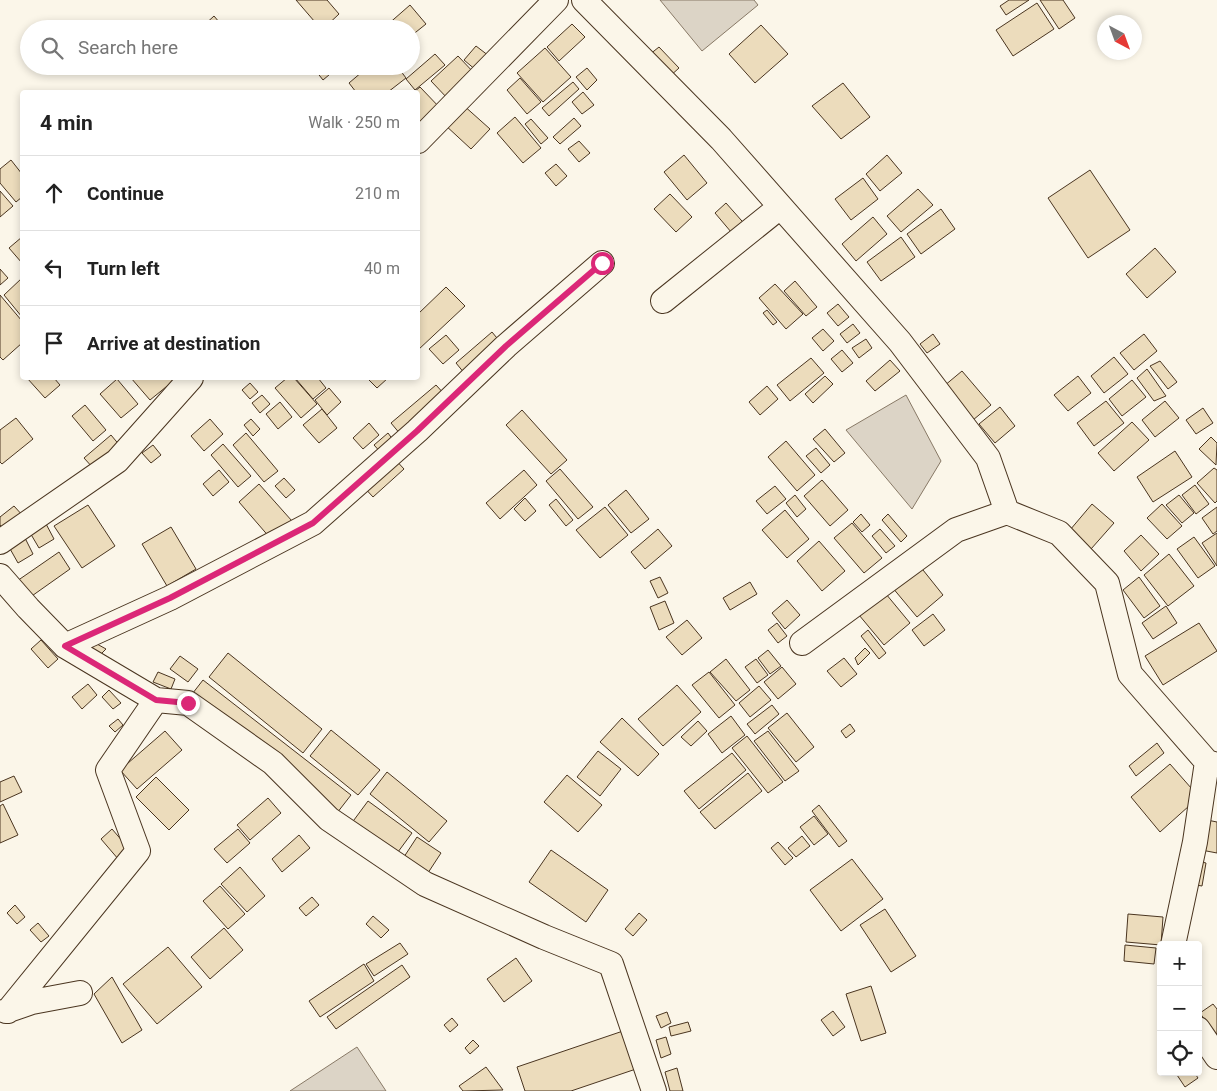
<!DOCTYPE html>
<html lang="en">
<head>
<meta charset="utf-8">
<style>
  body { margin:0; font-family:Roboto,sans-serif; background:#f6f6f6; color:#222 }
  .controls { position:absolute; right:15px; bottom:15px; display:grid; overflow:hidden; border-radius:5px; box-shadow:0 2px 8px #0003 }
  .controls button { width:45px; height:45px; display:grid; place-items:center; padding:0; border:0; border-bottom:1px solid #e0e0e0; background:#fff; color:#222; font:25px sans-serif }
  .compass { position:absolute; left:1097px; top:15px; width:45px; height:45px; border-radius:50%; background:#fff; box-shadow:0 2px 8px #0003; rotate:139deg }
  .stop { position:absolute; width:15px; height:15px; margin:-11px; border:4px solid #db2777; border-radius:50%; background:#fff }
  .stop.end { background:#db2777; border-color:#fff; box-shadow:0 1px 5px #0008 }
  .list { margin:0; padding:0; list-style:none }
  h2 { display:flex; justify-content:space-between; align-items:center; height:65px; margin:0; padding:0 20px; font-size:21px }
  h2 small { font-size:16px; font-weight:400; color:#767676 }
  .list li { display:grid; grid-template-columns:32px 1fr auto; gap:15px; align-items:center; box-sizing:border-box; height:75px; padding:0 20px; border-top:1px solid #e0e0e0 }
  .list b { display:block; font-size:19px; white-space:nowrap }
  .list em { font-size:16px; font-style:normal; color:#767676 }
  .icon { flex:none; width:28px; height:28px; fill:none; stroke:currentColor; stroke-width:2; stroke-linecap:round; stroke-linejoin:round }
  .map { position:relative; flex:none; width:1217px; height:1091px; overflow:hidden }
  .search { position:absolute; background:#fff; box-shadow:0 2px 8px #0003; left:20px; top:20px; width:400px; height:55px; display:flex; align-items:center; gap:12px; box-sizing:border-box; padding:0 18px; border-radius:28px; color:#767676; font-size:19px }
  .panel { position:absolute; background:#fff; box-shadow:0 2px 8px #0003; left:20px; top:90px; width:400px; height:290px; border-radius:5px }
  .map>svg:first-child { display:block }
  .water { fill:#dcd4c6; stroke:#887966 }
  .building { fill:#ecdcbc; stroke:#4a3520 }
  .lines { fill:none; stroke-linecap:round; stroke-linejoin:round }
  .minor-casing { stroke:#4a3520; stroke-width:26 }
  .minor { stroke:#fbf6e9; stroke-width:24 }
  .route { stroke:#db2777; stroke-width:6 }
</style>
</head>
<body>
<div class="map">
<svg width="1217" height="1091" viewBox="0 0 1217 1091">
  <rect width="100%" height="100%" fill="#fbf6e9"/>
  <path class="water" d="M660 0H754L758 5 702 51Z
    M906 395 941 461 912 509 846 430Z
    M357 1047 386 1091H290Z"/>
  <path class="building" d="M296 0H327L339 14 323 29H321Z
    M1009 0H1029L1006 15 1000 6Z
    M1040 0H1063L1075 18 1059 29Z
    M1037 3 1054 29 1013 56 996 30Z
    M410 5 426 24 411 36V29H388L386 26Z
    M214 16 225 29H203L202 27Z
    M572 24 585 37 559 61 547 47Z
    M761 25 788 54 755 83 729 54Z
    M476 46 489 56 477 71 464 60Z
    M659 47 679 68 669 77 649 55Z
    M545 48 571 77 543 102 517 73Z
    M435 54 445 65 415 90 406 79Z
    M458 56 476 75 449 100 431 81Z
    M312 66H334L336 69 323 80Z
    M369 66H397L406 78 388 92H356L349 83Z
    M587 68 597 80 587 90 576 77Z
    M520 78 541 102 527 114 507 90Z
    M573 82 579 89 549 116 542 108Z
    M843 83 870 117 841 139 812 106Z
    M420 87 442 110 418 132V92H414Z
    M583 92 594 105 582 114 572 102Z
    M462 104 490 129 471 149 444 124Z
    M515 117 541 148 523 163 497 133Z
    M574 118 581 126 560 144 553 137Z
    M531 119 548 138 541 144 525 124Z
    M579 141 590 153 579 162 568 149Z
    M684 155 707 183 687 200 664 172Z
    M887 155 902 173 880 191 866 174Z
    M11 160 22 174V197L16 202 0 183V169Z
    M556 164 567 176 556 186 545 173Z
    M1090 170 1130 230 1088 258 1048 198Z
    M863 178 878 199 851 220 835 199Z
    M918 189 933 205 901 232 887 216Z
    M0 191 13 206 0 217Z
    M670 194 692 217 676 232 654 209Z
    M726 203 749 229 737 239 715 213Z
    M941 209 955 229 921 254 907 234Z
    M873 217 887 234 856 261 842 244Z
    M22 237V263L9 248Z
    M901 237 915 257 881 281 867 262Z
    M1155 248 1176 272 1147 298 1126 274Z
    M0 269 8 278 0 285Z
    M22 278V317L4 295Z
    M795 281 817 307 806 316 784 291Z
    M775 284 803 314 786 329 759 298Z
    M446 287 465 306 418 350V314Z
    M0 295 22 321V343L3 360 0 357Z
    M838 304 849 317 838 326 827 313Z
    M767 310 777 322 773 325 763 313Z
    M853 324 860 333 847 343 840 334Z
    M823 329 834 341 823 351 812 338Z
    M492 332 501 343 465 374 456 363Z
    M933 334 940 344 927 353 920 344Z
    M1144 334 1157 351 1134 370 1120 353Z
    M446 335 459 350 443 364 429 349Z
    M866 339 872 348 859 358 852 348Z
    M842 350 853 363 842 372 831 359Z
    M1114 357 1128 374 1104 393 1091 376Z
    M811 358 824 373 790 401 777 385Z
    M890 360 900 371 875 391 866 381Z
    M1160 361 1177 382 1168 389 1150 366Z
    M1147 369 1166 396 1154 401 1137 378Z
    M962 371 991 405 973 420 944 386Z
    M825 376 833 384 813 403 805 394Z
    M1078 376 1091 393 1068 411 1054 395Z
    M27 378H54L60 385 45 398Z
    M131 378H177L150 400Z
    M287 378H294L317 404 301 418 275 388Z
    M295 378H318L326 388 313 399Z
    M367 378H388L377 388Z
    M117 379 138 404 121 418 100 394Z
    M1132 380 1146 397 1122 416 1109 399Z
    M250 383 258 392 250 399 242 390Z
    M436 385 446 396 401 435 391 423Z
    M767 386 778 399 760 415 749 402Z
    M329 388 341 402 327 415 315 400Z
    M262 395 270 404 260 413 252 403Z
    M1106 401 1124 423 1094 446 1077 423Z
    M1165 401 1179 418 1155 437 1142 420Z
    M280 402 292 417 278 429 266 414Z
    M85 405 106 430 93 441 72 416Z
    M1000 407 1015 426 995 443 979 424Z
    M1203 408 1213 423 1196 434 1186 420Z
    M322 409 337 428 319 443 303 425Z
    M522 410 567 460 551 474 506 425Z
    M16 418 33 439 2 464 0 462V430Z
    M210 419 223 434 204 451 191 436Z
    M251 419 260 429 253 436 244 425Z
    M1132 422 1149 440 1114 471 1098 453Z
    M369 423 379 435 363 449 353 438Z
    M825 429 845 453 834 462 813 439Z
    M246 433 278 471 264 482 233 445Z
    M388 433 396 444 383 455 374 445Z
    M111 435 121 447 94 469 84 458Z
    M1211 437 1217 443 1216 465 1199 449Z
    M786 441 815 475 797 491 768 457Z
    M223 444 251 476 238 487 211 455Z
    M153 445 161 455 151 463 142 453Z
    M816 448 830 465 821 473 806 456Z
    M1175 451 1192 477 1153 502 1137 477Z
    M393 457 404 469 373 497 362 485Z
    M1214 468 1217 470V501L1215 503 1197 483Z
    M560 469 593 507 578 519 546 481Z
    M219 470 229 482 213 496 203 484Z
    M524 470 537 485 500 519 486 503Z
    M284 478 295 490 286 498 275 486Z
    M822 480 848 510 830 526 804 496Z
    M259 484 292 521 271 539 239 502Z
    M1195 485 1209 504 1196 514 1182 495Z
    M775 486 786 499 767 514 756 501Z
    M626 490 649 519 631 533 608 505Z
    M795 495 806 509 797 517 786 503Z
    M1179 495 1194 513 1182 523 1166 505Z
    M525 498 536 511 525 521 514 509Z
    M556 499 573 520 566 526 549 505Z
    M1092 504 1114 523 1091 549 1070 530Z
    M1162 504 1182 526 1167 539 1147 518Z
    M88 505 115 546 82 568 54 526Z
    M14 506 24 517 6 532 0 525V517Z
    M605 507 628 535 600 558 576 530Z
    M1217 507V531L1213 534 1202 518Z
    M785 510 809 539 787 558 762 530Z
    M861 514 870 525 862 532 853 522Z
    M888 514 907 536 901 542 882 520Z
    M45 522 54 539 39 548 29 531Z
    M852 523 882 558 864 573 834 538Z
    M171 527 196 569 167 586 142 544Z
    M658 529 672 546 645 569 631 552Z
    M880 529 895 546 886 553 872 536Z
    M1217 533V566L1202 543Z
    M1141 535 1159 554 1141 571 1124 551Z
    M1194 537 1215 566 1198 578 1177 549Z
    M25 538 33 554 18 563 9 547Z
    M819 541 845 571 822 591 797 561Z
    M59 552 70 569 29 598 17 581Z
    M1169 554 1194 586 1168 606 1144 575Z
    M919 565 943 595 917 617 892 587Z
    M660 577 668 593 658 598 650 581Z
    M1139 577 1160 606 1144 618 1123 590Z
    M750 582 757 594 730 610 723 598Z
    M886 594 910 623 884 645 859 615Z
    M787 600 800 615 785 629 772 613Z
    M665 601 674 623 659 630 650 607Z
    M1166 606 1177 623 1153 639 1142 623Z
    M933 614 945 630 924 646 912 630Z
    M687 620 702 638 682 655 666 637Z
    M777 623 787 636 778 643 768 630Z
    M1199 623 1217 651 1163 685 1145 656Z
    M868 630 886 653 879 659 861 636Z
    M88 639 106 649 97 658 80 648Z
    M41 640 58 659 48 668 31 649Z
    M865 648 870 653 858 665 855 658Z
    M768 650 781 666 770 674 758 658Z
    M228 653 322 729 303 753 209 677Z
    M180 656 198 669 188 682 170 669Z
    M844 658 857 674 841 687 827 671Z
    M726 659 750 690 736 701 710 672Z
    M756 659 768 675 757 683 745 667Z
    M782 667 796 684 778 699 764 682Z
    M158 672 175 679 171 689 153 682Z
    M709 672 735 705 719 718 692 685Z
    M203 680 351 795 337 813 189 698Z
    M88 684 97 695 82 709 72 697Z
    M677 685 701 712 663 746 638 719Z
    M759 686 771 700 750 717 739 703Z
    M109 690 121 703 113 709 102 697Z
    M772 705 779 714 755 734 747 724Z
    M787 713 814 747 796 762 768 728Z
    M731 716 745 735 722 753 708 734Z
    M622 718 659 754 638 776 600 742Z
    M118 719 123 725 115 732 109 726Z
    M698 721 707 731 691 746 681 737Z
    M850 724 855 731 846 738 841 731Z
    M331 730 380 770 358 795 310 756Z
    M165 731 182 750 137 789 120 770Z
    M768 731 799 771 785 781 754 741Z
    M747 736 783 782 768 793 732 748Z
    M1157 743 1164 753 1136 776 1129 766Z
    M598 751 621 769 600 796 577 777Z
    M732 753 746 770 699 809 684 791Z
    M1170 764 1199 797 1160 832 1131 797Z
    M387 772 447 821 429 842 370 794Z
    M748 773 762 791 715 829 700 812Z
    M567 775 602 805 578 832 544 802Z
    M14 776 22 792 0 802V782Z
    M156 777 189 810 169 830 136 797Z
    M268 798 281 813 250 840 237 825Z
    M368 801 412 833 395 856 351 824Z
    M3 804 18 835 0 843V806Z
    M819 805 847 841 839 847 812 811Z
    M814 816 828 834 814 845 800 827Z
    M1202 819 1217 822V853L1196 849Z
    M112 829 130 850 119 860 101 839Z
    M238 829 250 843 227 863 214 849Z
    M299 835 310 848 282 872 272 859Z
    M802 836 810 846 796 857 788 848Z
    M417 837 441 853 424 879 400 863Z
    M778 842 793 858 785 865 771 848Z
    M551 850 608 890 586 922 529 882Z
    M852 859 883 899 841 931 810 890Z
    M1194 860 1206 863 1202 886 1190 884Z
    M240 867 265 896 247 912 221 884Z
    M220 886 245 914 228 929 203 901Z
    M312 897 319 905 306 916 299 908Z
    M15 905 25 917 17 924 7 913Z
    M885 909 916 956 891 972 860 925Z
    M639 913 647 920 633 936 625 929Z
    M1128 914 1163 917 1161 945 1126 942Z
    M373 916 389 930 381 938 366 924Z
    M38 923 49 936 41 942 30 930Z
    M224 928 243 950 210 979 191 957Z
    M400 943 408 954 374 976 366 964Z
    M1125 945 1156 948 1154 964 1124 961Z
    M168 947 202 987 157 1024 123 984Z
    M516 958 532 981 504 1002 487 979Z
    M364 964 374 981 320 1017 309 1001Z
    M402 965 410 977 336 1029 327 1017Z
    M112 977 142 1030 122 1043 94 994Z
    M871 986 886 1033 861 1041 846 994Z
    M1213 1004 1217 1009V1033L1215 1035 1200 1013Z
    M833 1011 845 1027 833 1036 821 1020Z
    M667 1012 671 1023 661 1028 656 1016Z
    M452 1018 458 1025 450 1032 444 1025Z
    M688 1022 691 1031 671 1036 669 1027Z
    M623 1031 636 1069 571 1091H525L517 1067Z
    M666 1037 671 1054 661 1058 656 1040Z
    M473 1040 479 1046 470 1054 465 1048Z
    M486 1067 503 1090 463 1091 459 1086Z
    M677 1068 683 1091H670L665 1072Z
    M1175 1072H1194L1198 1078 1185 1087Z"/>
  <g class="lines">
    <g class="minor-casing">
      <path id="minor" d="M584 0 721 139 900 342 988 458 1007 512
        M418 141 556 0
        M663 301 780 207
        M0 542 117 461 191 378
        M0 576 28 608 65 646 156 700 188 703 273 763 329 819 425 884 544 937 611 964 654 1091
        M802 643 956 530 1007 512 1059 533 1107 583 1130 674 1207 762 1217 765
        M65 646 170 598 313 523 417 431 506 346 602 263
        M1173 945 1195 842 1207 762
        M6 1011 32 1002 80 993
        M8 1011 138 851 108 770 156 700
        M1198 1029 1217 1057"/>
    </g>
    <use href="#minor" class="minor"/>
  </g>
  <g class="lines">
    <path class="route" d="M188 703 156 700 65 646 170 598 313 523 417 431 506 346 602 263"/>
  </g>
</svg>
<div class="controls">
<button>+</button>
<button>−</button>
<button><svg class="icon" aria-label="locate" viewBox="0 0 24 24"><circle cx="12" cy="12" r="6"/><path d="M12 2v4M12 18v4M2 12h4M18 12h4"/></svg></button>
</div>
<svg class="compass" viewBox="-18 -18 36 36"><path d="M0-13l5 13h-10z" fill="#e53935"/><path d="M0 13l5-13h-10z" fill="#767676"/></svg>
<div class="stop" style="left:602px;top:263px"></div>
<div class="stop end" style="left:188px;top:703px"></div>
<div class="search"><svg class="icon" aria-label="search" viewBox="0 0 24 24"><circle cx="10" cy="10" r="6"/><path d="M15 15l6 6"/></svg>Search here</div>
<section class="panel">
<h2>4 min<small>Walk · 250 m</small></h2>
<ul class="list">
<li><svg class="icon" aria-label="ahead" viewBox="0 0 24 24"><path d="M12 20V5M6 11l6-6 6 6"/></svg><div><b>Continue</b></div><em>210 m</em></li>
<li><svg class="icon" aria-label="left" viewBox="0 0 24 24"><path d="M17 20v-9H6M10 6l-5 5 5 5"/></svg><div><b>Turn left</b></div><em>40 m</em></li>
<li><svg class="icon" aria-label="arrive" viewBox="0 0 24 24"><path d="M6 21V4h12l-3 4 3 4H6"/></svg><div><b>Arrive at destination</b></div></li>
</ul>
</section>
</div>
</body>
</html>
